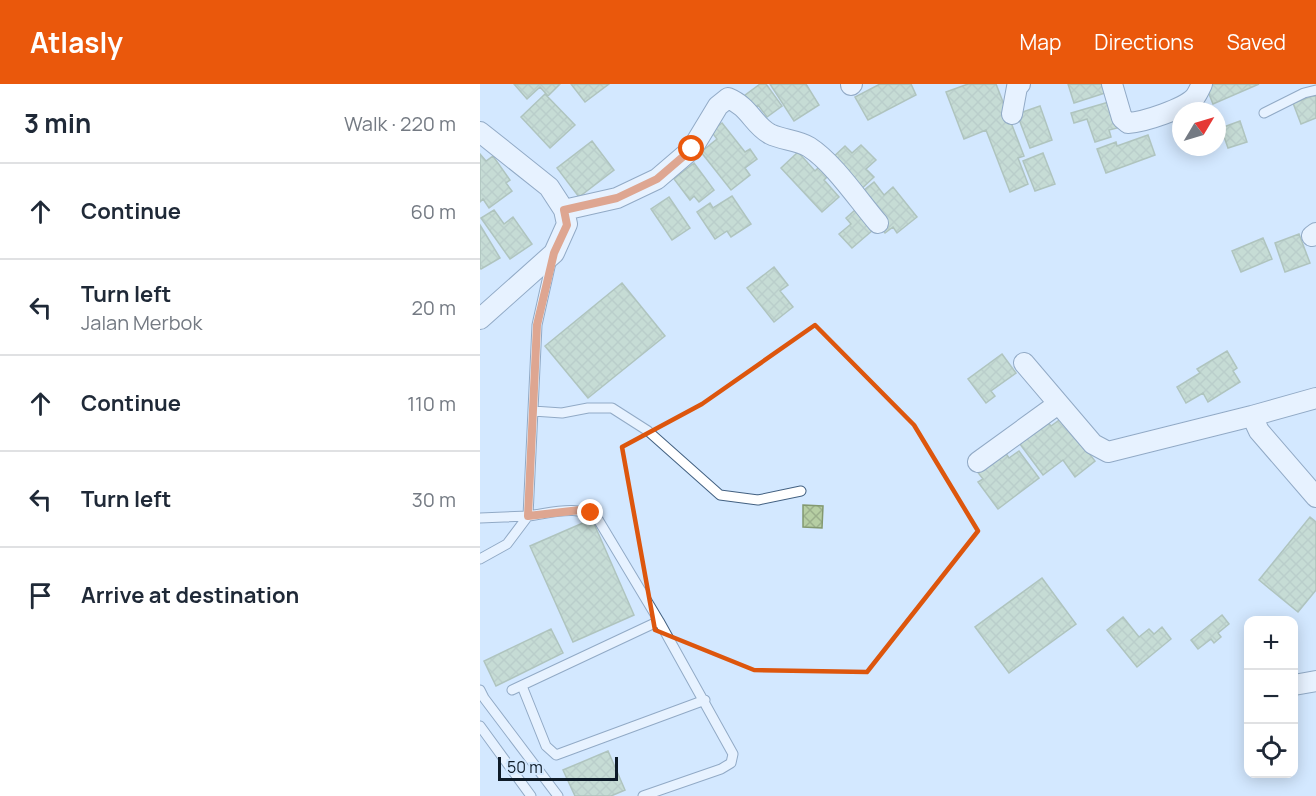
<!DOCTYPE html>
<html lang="en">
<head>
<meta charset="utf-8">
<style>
  body { margin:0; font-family:Manrope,sans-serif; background:#f6f6f7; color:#1f2937 }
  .controls { position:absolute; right:18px; bottom:18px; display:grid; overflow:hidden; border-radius:12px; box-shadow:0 3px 15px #0003 }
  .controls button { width:54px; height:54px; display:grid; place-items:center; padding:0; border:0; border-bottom:2px solid #e0e1e3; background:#fff; color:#1f2937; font:30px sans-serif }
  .compass { position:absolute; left:692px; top:18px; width:54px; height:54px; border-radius:50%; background:#fff; box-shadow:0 3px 15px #0003; rotate:52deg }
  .scale { position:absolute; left:18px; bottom:15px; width:120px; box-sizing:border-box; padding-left:6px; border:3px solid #0e1b28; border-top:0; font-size:16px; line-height:21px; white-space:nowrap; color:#0e1b28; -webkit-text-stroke:4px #d3e8ff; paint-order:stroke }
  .stop { position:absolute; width:18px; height:18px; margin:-14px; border:4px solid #ea580c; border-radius:50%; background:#fff }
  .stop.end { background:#ea580c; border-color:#fff; box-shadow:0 2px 6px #0008 }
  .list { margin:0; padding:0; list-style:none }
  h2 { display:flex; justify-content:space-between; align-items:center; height:78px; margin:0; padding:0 24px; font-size:26px }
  h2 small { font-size:20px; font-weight:400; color:#747a83 }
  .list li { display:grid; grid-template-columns:39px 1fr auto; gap:18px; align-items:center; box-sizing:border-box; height:96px; padding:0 24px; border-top:2px solid #e0e1e3 }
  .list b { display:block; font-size:22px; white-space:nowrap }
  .list p { margin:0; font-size:20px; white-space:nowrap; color:#747a83 }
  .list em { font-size:20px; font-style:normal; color:#747a83 }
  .icon { flex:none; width:33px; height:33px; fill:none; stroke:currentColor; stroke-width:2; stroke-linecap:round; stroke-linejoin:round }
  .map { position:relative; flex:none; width:836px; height:712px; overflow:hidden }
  header { display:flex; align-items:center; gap:36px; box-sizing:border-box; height:84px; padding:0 30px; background:#ea580c; color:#fff }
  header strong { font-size:28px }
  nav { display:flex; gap:33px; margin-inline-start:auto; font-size:21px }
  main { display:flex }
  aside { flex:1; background:#fff }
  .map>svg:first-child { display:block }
  .building { fill:url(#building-cross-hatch); stroke:#839970; stroke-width:1.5 }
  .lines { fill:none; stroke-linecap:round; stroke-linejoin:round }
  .service-casing { stroke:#426081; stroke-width:11 }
  .minor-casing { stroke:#426081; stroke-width:22 }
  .service { stroke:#fff; stroke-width:9 }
  .minor { stroke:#fff; stroke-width:20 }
  .route { stroke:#ea580c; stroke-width:8 }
  .marked { fill:none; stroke:#dd560d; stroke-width:4.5; stroke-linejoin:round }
</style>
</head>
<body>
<header>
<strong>Atlasly</strong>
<nav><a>Map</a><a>Directions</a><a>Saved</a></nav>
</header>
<main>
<aside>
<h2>3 min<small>Walk · 220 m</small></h2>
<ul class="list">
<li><svg class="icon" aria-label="ahead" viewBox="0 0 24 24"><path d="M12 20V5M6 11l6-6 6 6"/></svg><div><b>Continue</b></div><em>60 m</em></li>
<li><svg class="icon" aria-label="left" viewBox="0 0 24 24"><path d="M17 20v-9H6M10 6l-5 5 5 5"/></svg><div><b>Turn left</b><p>Jalan Merbok</p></div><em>20 m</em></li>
<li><svg class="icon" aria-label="ahead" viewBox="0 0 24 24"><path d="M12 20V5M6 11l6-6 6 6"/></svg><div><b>Continue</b></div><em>110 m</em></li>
<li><svg class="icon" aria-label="left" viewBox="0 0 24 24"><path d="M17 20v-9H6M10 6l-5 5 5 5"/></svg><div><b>Turn left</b></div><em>30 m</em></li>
<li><svg class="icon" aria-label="arrive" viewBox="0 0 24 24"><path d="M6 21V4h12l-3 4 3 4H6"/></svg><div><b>Arrive at destination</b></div></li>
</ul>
</aside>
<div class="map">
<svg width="836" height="712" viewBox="0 0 836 712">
  <defs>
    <pattern id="building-cross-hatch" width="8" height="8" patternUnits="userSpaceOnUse" patternTransform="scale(1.5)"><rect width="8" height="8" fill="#b6cea3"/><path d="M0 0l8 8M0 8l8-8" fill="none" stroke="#9bb08c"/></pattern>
  </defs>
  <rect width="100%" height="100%" fill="#d3e8ff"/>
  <path class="building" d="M34 0H80L68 12 60 3 47 15Z
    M91 0H129L105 18Z
    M280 0H286L302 22 287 33 278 21 270 27 260 15Z
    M290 0H326L339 21 314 37Z
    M400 0H431L436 11 388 36 375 13Z
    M488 0H516L544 72 538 74 548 100 530 108 506 46 484 55 466 8Z
    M588 0H622L625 9 594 19Z
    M725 0H779L733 20Z
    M65 10 95 41 70 64 41 33Z
    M836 11V34L821 40 813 19Z
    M629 18 637 44 629 46 631 53 615 58 607 35 594 39 591 29Z
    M560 22 572 56 550 64 537 30Z
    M760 37 767 58 748 64 741 44Z
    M242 39 265 68 270 65 277 75 265 84 270 91 251 106 221 68 237 55 231 47Z
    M668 51 675 71 626 89 617 65 636 58 637 62Z
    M112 57 134 86 99 113 77 84Z
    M381 61 396 76 386 85 394 93 378 108 349 77 365 62 372 69Z
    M318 68 335 87 339 83 348 92 344 96 359 113 342 128 301 84Z
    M563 69 575 100 555 107 543 77Z
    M0 70 6 77 13 72 30 96 26 99 32 107 9 124 3 115 0 118Z
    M214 79 234 106 219 118 214 112 210 116 194 95Z
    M394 98 404 111 413 103 437 133 417 149 413 143 405 149 391 132 383 107Z
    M252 112 271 140 251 153 247 147 235 155 217 128 230 119 233 124Z
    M189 113 210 144 192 156 171 125Z
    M14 126 24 140 33 133 52 160 30 175 1 134Z
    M375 126 393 146 372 164 359 150 371 140 366 134Z
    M0 141 20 174 1 185 0 184Z
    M819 150 830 179 805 188 795 159Z
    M783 154 792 175 761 188 752 167Z
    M294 183 308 201 300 207 313 223 294 238 267 204Z
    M142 199 185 252 108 314 65 262Z
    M747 267 757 284 753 287 760 298 728 318 723 309 706 319 697 303 720 289 717 285Z
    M522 270 536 289 511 307 515 312 506 319 488 295Z
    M582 334 615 377 595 393 583 376 563 391 537 356 565 335 571 342Z
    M523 365 529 374 539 367 559 394 518 425 498 398 503 395 496 386Z
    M323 421 343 422 342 444 323 443Z
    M830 433 836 438V506L818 528 779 496Z
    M112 435 154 531 93 558 50 462Z
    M562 494 596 540 529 589 495 543Z
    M742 531 749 540 738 549 741 553 734 559 731 555 718 565 711 556Z
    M643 533 659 553 669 545 674 550 682 543 691 555 657 583 627 546Z
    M71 545 83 569 16 602 4 577Z
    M128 667 145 706 131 712H95L83 686Z"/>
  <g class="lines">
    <g class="service-casing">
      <path id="service" d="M784 29 824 9 836 6
        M72 174 57 241 48 432C72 429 101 419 119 437L179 537 253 670 251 679 241 685 163 712
        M53 327 82 329 108 324H132L168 347 240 411 278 416 321 407
        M0 434 48 432
        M0 475 27 460 48 432
        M42 602 66 662 76 671 225 616
        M0 606 4 614 78 712
        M32 606 179 537
        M0 642 51 712"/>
    </g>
    <g class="minor-casing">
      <path id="minor" d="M632 0 642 34 648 39C664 38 704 25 715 13 718 9 720 4 722 0
        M371 1 372 0
        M532 30 537 3 540 0
        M0 48 69 103 84 126 87 140 74 169 0 235
        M84 126 137 114 177 95 212 65 238 22 248 14C270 23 273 41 290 50 302 56 318 56 329 63 354 79 379 117 398 139
        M832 152 836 149
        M544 279 613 360 628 368 772 332 836 314
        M772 332 779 347 836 413
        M498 378 578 320
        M814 601 836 597"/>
    </g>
    <use href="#service" class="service"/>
    <use href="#minor" class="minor"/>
  </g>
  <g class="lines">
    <path class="route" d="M111 429 100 426 48 432 57 241 74 169 87 141 84 126 137 114 177 95 212 65"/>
  </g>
  <path d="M0 0H836V712H0ZM335 241 434 341 498 447 387 588 274 586 175 546 142 363 222 320Z" fill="#d3e8ff" fill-opacity=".55" fill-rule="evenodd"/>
  <path class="marked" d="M335 241 434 341 498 447 387 588 274 586 175 546 142 363 222 320Z"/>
</svg>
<div class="controls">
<button>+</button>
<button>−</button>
<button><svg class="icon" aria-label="locate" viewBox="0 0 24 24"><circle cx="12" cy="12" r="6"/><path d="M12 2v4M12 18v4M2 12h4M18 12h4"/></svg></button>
</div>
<svg class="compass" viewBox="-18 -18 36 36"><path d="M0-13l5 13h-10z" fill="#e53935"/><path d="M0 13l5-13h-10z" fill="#747a83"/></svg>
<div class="scale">50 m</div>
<div class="stop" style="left:212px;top:65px"></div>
<div class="stop end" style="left:111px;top:429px"></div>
</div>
</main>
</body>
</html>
